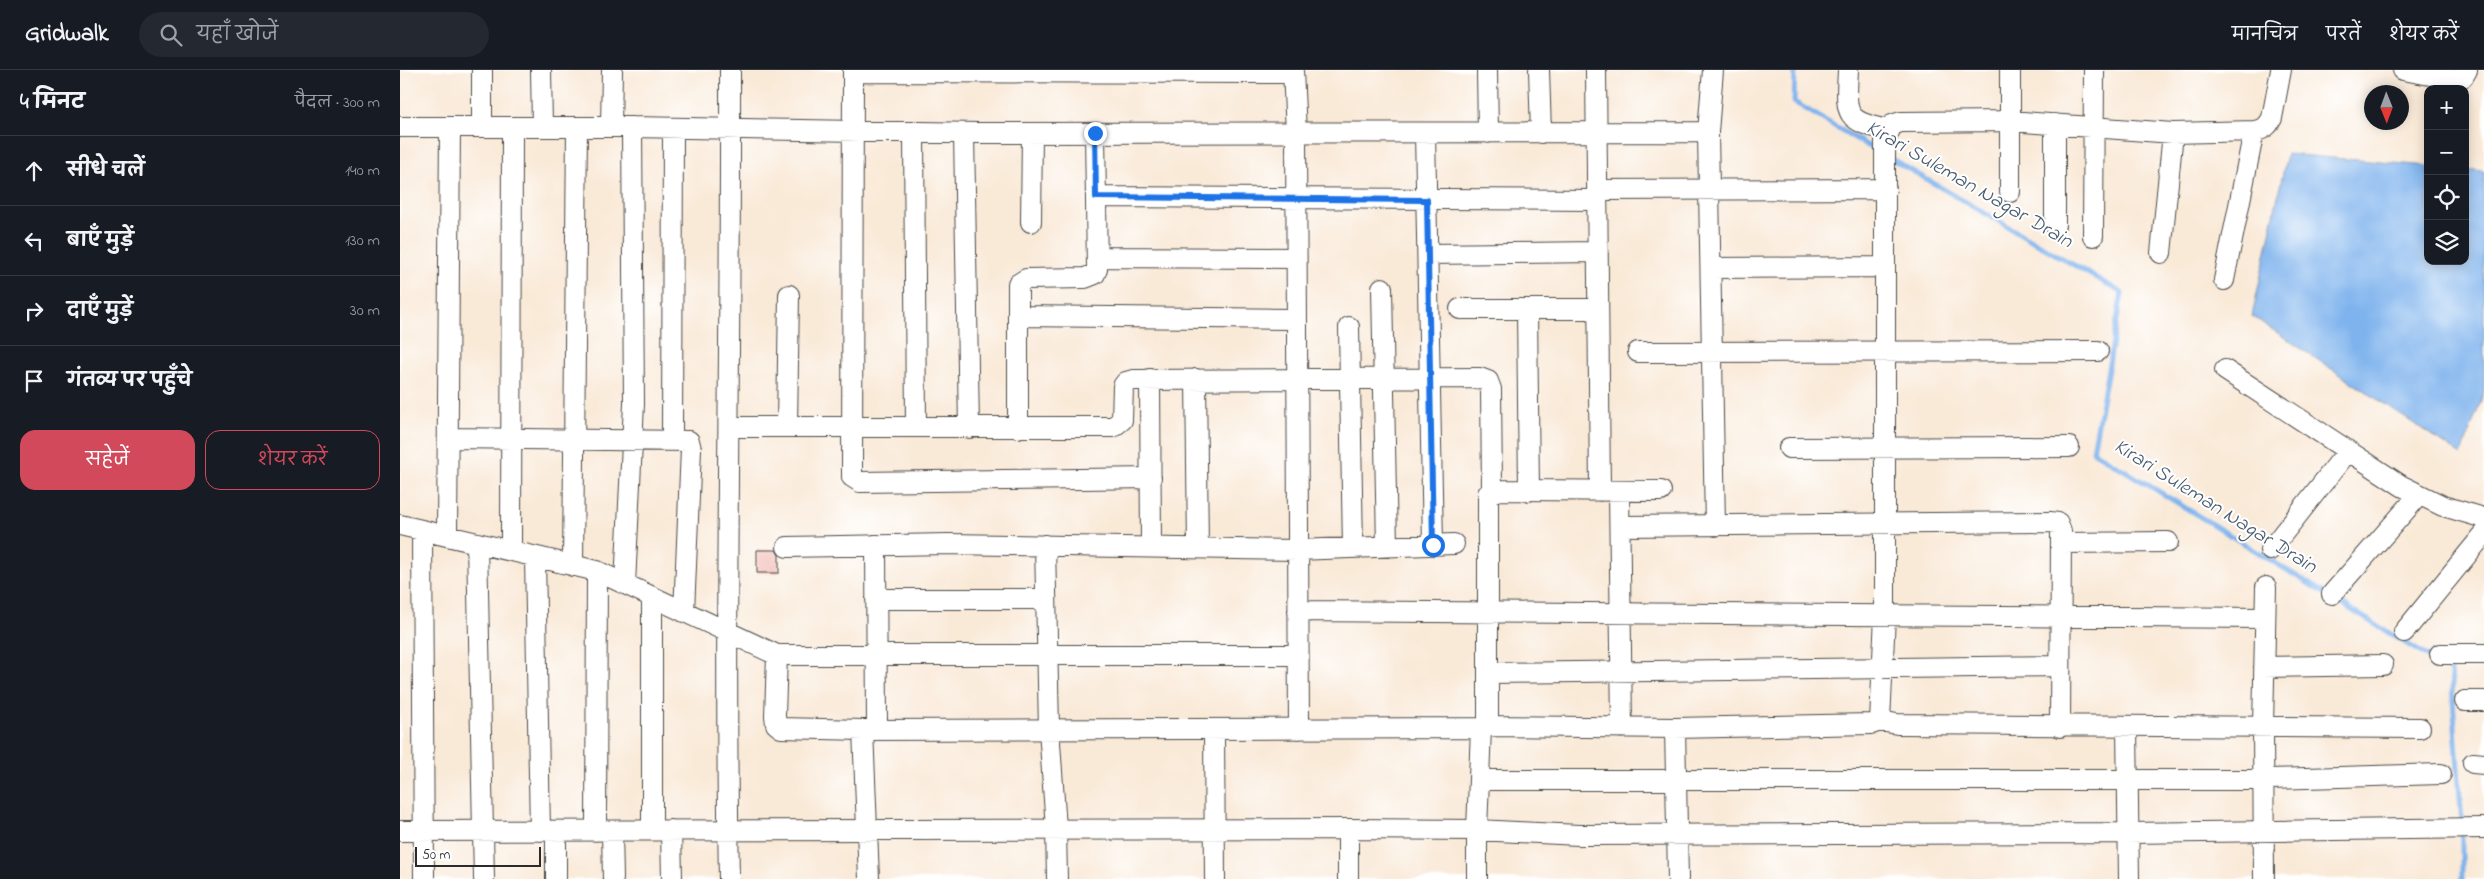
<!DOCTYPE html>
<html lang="hi">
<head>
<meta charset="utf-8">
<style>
  body { margin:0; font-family:"Indie Flower","Playpen Sans Deva",sans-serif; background:#242831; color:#f1f3f6 }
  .controls { position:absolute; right:15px; top:15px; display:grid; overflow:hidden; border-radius:10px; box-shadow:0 2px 12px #0003 }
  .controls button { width:45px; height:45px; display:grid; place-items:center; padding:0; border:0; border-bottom:1px solid #363941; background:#171b24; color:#f1f3f6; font:25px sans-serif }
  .compass { position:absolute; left:1964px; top:15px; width:45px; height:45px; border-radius:50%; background:#171b24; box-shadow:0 2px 12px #0003; rotate:179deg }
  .scale { position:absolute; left:15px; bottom:12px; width:126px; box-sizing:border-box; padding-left:5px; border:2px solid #2b2b2b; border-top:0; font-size:14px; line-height:18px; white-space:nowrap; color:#2b2b2b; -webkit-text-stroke:4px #fff; paint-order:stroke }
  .stop { position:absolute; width:15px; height:15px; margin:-11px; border:4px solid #1a73e8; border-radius:50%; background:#fff }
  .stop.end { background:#1a73e8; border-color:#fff; box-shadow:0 1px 5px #0008 }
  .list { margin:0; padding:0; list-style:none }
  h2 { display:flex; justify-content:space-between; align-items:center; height:65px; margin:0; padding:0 20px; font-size:21px }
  h2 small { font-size:16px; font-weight:400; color:#9ea1a6 }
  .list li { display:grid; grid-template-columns:32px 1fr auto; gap:15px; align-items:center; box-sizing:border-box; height:70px; padding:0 20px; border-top:1px solid #363941 }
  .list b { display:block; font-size:19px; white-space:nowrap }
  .list em { font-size:16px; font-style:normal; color:#9ea1a6 }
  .actions { display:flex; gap:10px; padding:15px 20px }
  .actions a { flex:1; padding:11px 0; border:1px solid #d1495b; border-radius:15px; text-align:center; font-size:18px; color:#d1495b }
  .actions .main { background:#d1495b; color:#fff }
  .icon { flex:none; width:28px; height:28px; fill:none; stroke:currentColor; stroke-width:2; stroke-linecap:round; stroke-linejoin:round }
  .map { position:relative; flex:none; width:2084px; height:809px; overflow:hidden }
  header { display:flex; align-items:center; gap:30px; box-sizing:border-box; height:70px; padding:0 25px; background:#171b24; border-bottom:1px solid #363941 }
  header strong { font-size:24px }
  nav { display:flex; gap:28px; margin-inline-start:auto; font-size:18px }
  .search { width:350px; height:45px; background:#242831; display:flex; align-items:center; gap:12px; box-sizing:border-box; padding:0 18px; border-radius:28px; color:#9ea1a6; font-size:19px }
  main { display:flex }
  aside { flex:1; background:#171b24 }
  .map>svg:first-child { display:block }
  .water { fill:#7fb3ed; stroke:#556f8c }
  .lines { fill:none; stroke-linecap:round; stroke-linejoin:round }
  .stream { stroke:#7fb3ed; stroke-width:5 }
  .building { fill:#eea7a0 }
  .minor-casing { stroke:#4a4845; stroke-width:22 }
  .minor { stroke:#fff; stroke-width:20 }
  .route { stroke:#1a73e8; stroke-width:6 }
  .labels { text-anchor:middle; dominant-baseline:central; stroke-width:4; stroke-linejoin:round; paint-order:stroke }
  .water-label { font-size:21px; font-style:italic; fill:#485b6f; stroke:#fff }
</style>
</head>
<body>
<header>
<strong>Gridwalk</strong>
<div class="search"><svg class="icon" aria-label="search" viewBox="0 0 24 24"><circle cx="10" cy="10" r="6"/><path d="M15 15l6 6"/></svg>यहाँ खोजें</div>
<nav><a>मानचित्र</a><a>परतें</a><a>शेयर करें</a></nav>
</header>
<main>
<aside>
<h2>4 मिनट<small>पैदल · 300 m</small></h2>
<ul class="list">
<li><svg class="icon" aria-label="ahead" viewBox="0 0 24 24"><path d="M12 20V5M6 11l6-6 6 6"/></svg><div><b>सीधे चलें</b></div><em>140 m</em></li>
<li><svg class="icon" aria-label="left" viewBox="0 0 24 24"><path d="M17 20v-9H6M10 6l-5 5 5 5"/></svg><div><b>बाएँ मुड़ें</b></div><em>130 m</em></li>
<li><svg class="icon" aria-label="right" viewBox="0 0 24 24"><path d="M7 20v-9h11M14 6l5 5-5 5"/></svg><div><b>दाएँ मुड़ें</b></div><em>30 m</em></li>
<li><svg class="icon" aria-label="arrive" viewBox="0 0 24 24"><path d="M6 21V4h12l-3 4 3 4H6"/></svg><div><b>गंतव्य पर पहुँचे</b></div></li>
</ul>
<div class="actions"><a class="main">सहेजें</a><a>शेयर करें</a></div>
</aside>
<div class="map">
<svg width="2084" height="809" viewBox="0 0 2084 809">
  <rect width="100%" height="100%" fill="#fff"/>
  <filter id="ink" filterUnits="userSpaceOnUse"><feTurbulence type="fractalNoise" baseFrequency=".02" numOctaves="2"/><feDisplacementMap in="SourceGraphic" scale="10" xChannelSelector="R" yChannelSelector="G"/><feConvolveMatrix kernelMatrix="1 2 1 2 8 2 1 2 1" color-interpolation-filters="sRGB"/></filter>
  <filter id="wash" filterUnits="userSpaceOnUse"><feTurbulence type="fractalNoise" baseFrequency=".0096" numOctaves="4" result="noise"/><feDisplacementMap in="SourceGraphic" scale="20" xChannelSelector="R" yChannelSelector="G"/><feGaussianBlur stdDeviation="1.12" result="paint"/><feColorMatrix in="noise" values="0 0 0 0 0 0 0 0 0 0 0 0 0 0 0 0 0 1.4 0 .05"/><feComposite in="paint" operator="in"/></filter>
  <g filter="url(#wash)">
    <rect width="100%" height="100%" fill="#f9e9d7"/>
    <path class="water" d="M1887 84 2028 96V191H2065V99L2084 101V322L2061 385 1852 246Z"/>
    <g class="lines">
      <path class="stream" d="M1395 0 1394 32 1480 83
        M1490 88 1722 223 1693 381 2051 601 2062 754
        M2062 762V809"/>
    </g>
    <g id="blocks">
      <path class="building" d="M357 480H376L379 485V503H357Z"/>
    </g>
  </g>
  <g filter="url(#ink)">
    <use href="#blocks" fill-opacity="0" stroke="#4a4845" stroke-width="1"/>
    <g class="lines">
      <g class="minor-casing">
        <path id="minor" d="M82 0V57
          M141 0 142 57
          M453 0 452 407 460 412 751 408
          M893 0 896 63 899 659
          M1087 0 1088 63
          M1139 0 1141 63
          M1196 0 1200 421
          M1313 0 1308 62 1315 456
          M1448 0C1446 44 1443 51 1488 60
          M1610 0V122
          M2003 0 2057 10 2063 7 2067 0
          M453 2 893 3
          M0 57H232L579 63 1308 62
          M211 57 212 0
          M514 62 516 357
          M564 63 569 358
          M1025 63 1033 475
          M1197 120 1486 119
          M696 127 1197 130
          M631 152 632 63
          M1655 155V54
          M1693 166 1694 0
          M1761 183 1773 63
          M1028 184 1197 182
          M697 187 896 188
          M1311 198 1485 197
          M1824 210 1854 61
          M982 218 987 477
          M1060 239H1198
          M1127 239 1129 421
          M618 246 897 249
          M949 257 953 478
          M1238 282 1698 281
          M1825 300 2002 416 2043 436 2084 448
          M750 309 751 477
          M796 309 798 478
          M387 356 389 225
          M329 357H713L722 350 723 316 726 312 734 310 1080 308 1088 311 1091 319 1092 421
          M618 358V214L626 209 685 208 695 204 697 199 695 63
          M48 368 289 371 291 379 284 542
          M272 370 273 58
          M1389 378 1669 377
          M1219 421 1222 658
          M0 455 197 501 377 585 375 646 376 654 381 658 463 660 1081 658
          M1221 456 1650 452 1658 453 1661 461 1660 657
          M22 460 24 809
          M47 466 50 57
          M77 473 84 809
          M1661 473 1768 472
          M476 475 477 660
          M645 475 649 659 656 758 657 809
          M387 477 548 474 897 480 1054 474
          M1870 480 1948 381
          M111 481 112 57
          M135 487 140 761
          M173 496 177 57
          M225 514 234 334 232 57
          M1932 524 2019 425
          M252 527V760
          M476 529H646
          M898 541 1865 548
          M2004 562 2084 464
          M2040 584H2084
          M377 585H898
          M1864 597 1983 595
          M1088 603 1659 596
          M2065 631H2084
          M1480 651 1497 654 2020 658
          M1088 656V424L1099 420 1261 421
          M1727 656 1729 809
          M1275 658 1278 809
          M814 659 815 809
          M463 660 469 809
          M2073 693 2084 694
          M1079 710H1839L2041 704
          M948 759V809
          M271 760 272 809
          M0 761 948 759 1077 760 1179 765 1728 763 2084 758
          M156 761V809
          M196 761 197 501
          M212 761 213 809
          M329 809C324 539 331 270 330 0
          M1077 809V760L1081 658 1088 656 1275 658 1472 654 1480 651 1485 546V71L1492 55 1501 52 1610 51 1773 63 1854 61C1864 60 1868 56 1872 48L1881 0
          M1864 809 1863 656 1866 517"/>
      </g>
      <use href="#minor" class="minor"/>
    </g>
  </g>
  <g class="lines" filter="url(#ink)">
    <path class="route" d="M695 63 696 127 1027 130 1033 475"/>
  </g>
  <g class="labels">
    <g class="water-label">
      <text transform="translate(1569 115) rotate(30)">Kirari Suleman Nagar Drain</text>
      <text transform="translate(1815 437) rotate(32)">Kirari Suleman Nagar Drain</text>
    </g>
  </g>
</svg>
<div class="controls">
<button>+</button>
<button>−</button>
<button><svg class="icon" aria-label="locate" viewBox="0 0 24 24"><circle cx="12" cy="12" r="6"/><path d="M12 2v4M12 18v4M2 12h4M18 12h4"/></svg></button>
<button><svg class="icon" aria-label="layers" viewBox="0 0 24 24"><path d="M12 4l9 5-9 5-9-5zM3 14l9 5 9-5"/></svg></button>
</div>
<svg class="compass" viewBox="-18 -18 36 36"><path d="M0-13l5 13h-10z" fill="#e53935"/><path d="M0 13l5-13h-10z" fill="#9ea1a6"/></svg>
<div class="scale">50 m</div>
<div class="stop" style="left:1033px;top:475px"></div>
<div class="stop end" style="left:695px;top:63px"></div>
</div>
</main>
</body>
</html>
